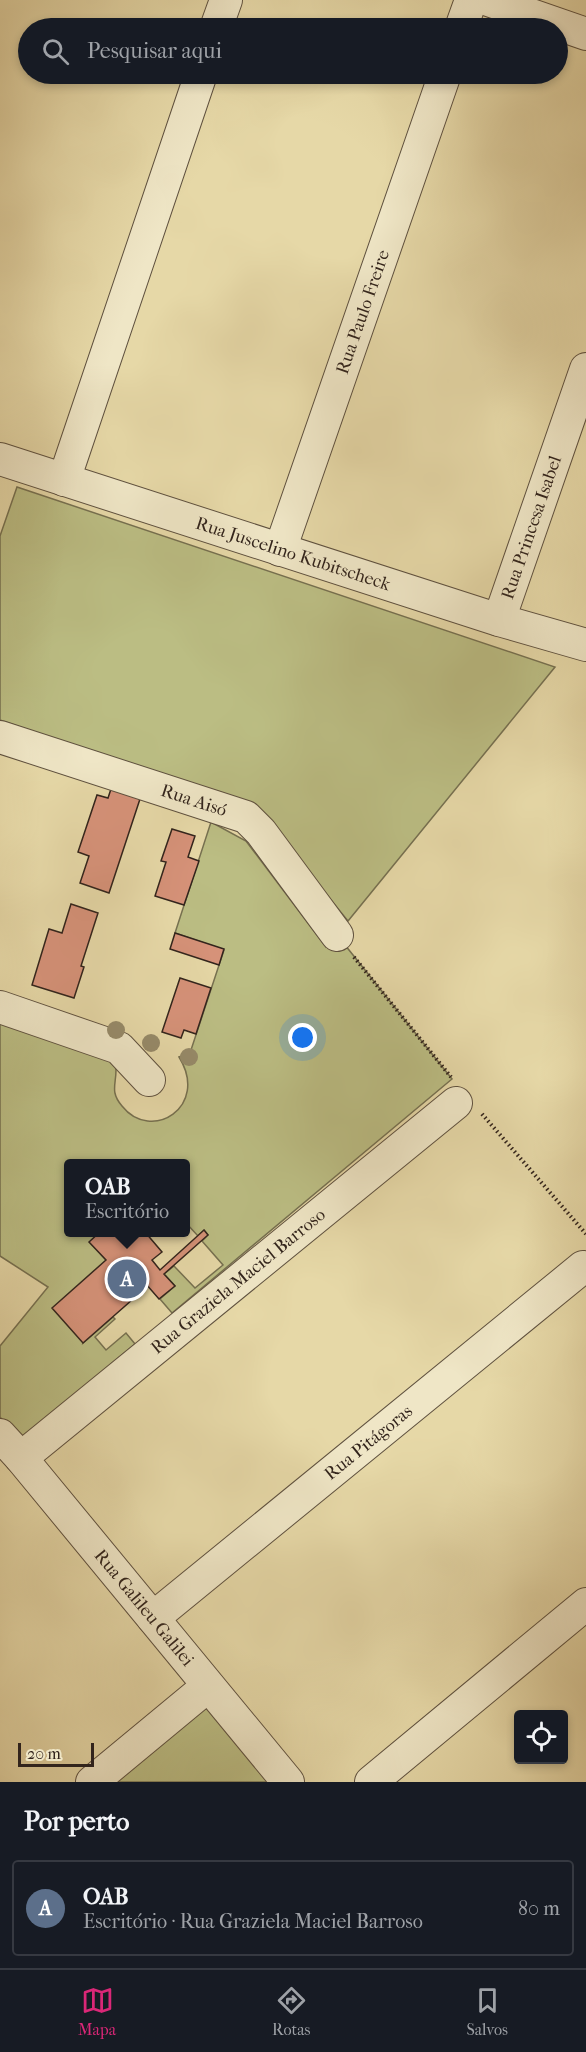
<!DOCTYPE html>
<html lang="pt">
<head>
<meta charset="utf-8">
<style>
  body { margin:0; font-family:"IM FELL French Canon",serif; background:#20242c; color:#f1f3f6 }
  .controls { position:absolute; right:18px; bottom:18px; display:grid; overflow:hidden; border-radius:6px; box-shadow:0 3px 9px #0003 }
  .controls button { width:54px; height:54px; display:grid; place-items:center; padding:0; border:0; border-bottom:2px solid #363941; background:#171b24; color:#f1f3f6; font:30px sans-serif }
  .scale { position:absolute; left:18px; bottom:15px; width:76px; box-sizing:border-box; padding-left:6px; border:3px solid #32241c; border-top:0; font-size:16px; line-height:21px; white-space:nowrap; color:#32241c; -webkit-text-stroke:4px #efe6c6; paint-order:stroke }
  .you { position:absolute; left:303px; top:1038px; width:21px; height:21px; margin:-15px; border:4px solid #fff; border-radius:50%; background:#1a73e8; box-shadow:0 0 0 9px #1a73e833 }
  .badge { display:grid; place-items:center; width:39px; height:39px; border-radius:50%; background:#db2777; color:#fff; font-size:20px; font-weight:700 }
  .pin { position:absolute; translate:-50% -50%; border:3px solid #fff; box-shadow:0 2px 6px #0006 }
  .popup { position:absolute; left:64px; top:1159px; width:126px; height:78px; box-sizing:border-box; display:grid; place-content:center; border-radius:6px; background:#171b24; filter:drop-shadow(0 2px 4px #0005); font-size:20px; white-space:nowrap; color:#9ea1a6 }
  .popup b { font-size:22px; color:#f1f3f6 }
  .popup::after { content:''; position:absolute; left:50%; top:100%; margin-left:-12px; border:12px solid transparent; border-top-color:#171b24 }
  .list { margin:0; padding:0; list-style:none }
  h2 { display:flex; justify-content:space-between; align-items:center; height:78px; margin:0; padding:0 24px; font-size:26px }
  h2 small { font-size:20px; font-weight:400; color:#9ea1a6 }
  .list li { display:grid; grid-template-columns:39px 1fr auto; gap:18px; align-items:center; box-sizing:border-box; height:96px; margin:0 12px 12px; padding:0 12px; border:2px solid #363941; border-radius:6px }
  .list b { display:block; font-size:22px; white-space:nowrap }
  .list p { margin:0; font-size:20px; white-space:nowrap; color:#9ea1a6 }
  .list em { font-size:20px; font-style:normal; color:#9ea1a6 }
  .icon { flex:none; width:33px; height:33px; fill:none; stroke:currentColor; stroke-width:2; stroke-linecap:round; stroke-linejoin:round }
  .map { position:relative; flex:none; width:586px; height:1782px; overflow:hidden }
  .search { position:absolute; background:#171b24; box-shadow:0 3px 9px #0003; left:18px; right:18px; top:18px; height:66px; display:flex; align-items:center; gap:15px; box-sizing:border-box; padding:0 21px; border-radius:33px; color:#9ea1a6; font-size:22px }
  .sheet { height:186px; background:#171b24 }
  nav { display:flex; justify-content:space-around; align-items:center; box-sizing:border-box; height:84px; border-top:2px solid #363941; background:#171b24; font-size:16px; color:#9ea1a6 }
  nav a { display:grid; justify-items:center; gap:3px }
  nav .on { color:#db2777 }
  .map>svg:first-child { display:block }
  .green { fill:#bbbd83; stroke:#767050; stroke-width:1.5 }
  .building { fill:#d69279; stroke:#32241c; stroke-width:1.5 }
  .lines { fill:none; stroke-linecap:round; stroke-linejoin:round }
  .minor-casing { stroke:#5f513f; stroke-width:34 }
  .path { stroke:#32241c; stroke-width:4; stroke-dasharray:1.5 3; stroke-linecap:butt }
  .minor { stroke:#efe6c6; stroke-width:32 }
  .tree { fill:#968a69 }
  .labels { text-anchor:middle; dominant-baseline:central; stroke-width:4.5; stroke-linejoin:round; paint-order:stroke }
  .street-label { font-size:18px; fill:#32241c; stroke:#efe6c6 }
</style>
</head>
<body>
<div class="map">
<svg width="586" height="1782" viewBox="0 0 586 1782">
  <rect width="100%" height="100%" fill="#e6d8a7"/>
  <filter id="stains"><feTurbulence type="fractalNoise" baseFrequency=".00333" numOctaves="4"/><feColorMatrix values="0 0 0 0 .2 0 0 0 0 .09 0 0 0 0 .02 0 0 0 .5 -.17"/></filter>
  <radialGradient id="worn" r=".72"><stop offset=".6" stop-color="#630" stop-opacity="0"/><stop offset="1" stop-color="#630" stop-opacity=".3"/></radialGradient>
  <path class="green" d="M17 487 555 667 348 921 258 810 0 720V536Z
    M211 822 246 841 326 947 337 935 452 1079 172 1313 160 1299 175 1286 164 1274 174 1266 195 1288 223 1265 202 1241 208 1235 204 1230 198 1236 186 1223V1164H68V1232L100 1233 90 1242 106 1260 83 1343 113 1317 115 1319 95 1337 106 1350 126 1333 135 1344 20 1440 0 1417V1346L48 1287 0 1256V1021L110 1058C112 1062 116 1066 116 1070 116 1085 110 1092 122 1106 151 1143 210 1107 179 1057L190 1053 224 950 175 933Z
    M208 1686 288 1782H92Z"/>
  <path class="building" d="M111 789 140 799 109 893 80 883 89 856 78 852 97 795 108 798Z
    M172 829 195 836 188 857 199 861 184 905 155 896 166 862 161 861Z
    M71 904 98 913 81 966 84 967 74 998 32 985 49 929 62 933Z
    M175 933 224 949 219 965 170 949Z
    M180 978 211 988 196 1034 184 1030 181 1038 162 1032Z
    M204 1230 208 1235 164 1274 175 1286 159 1299 146 1284 139 1290 141 1292 83 1343 52 1308 106 1260 89 1242 100 1232H145L162 1252 152 1260 160 1270Z"/>
  <g class="lines">
    <g class="minor-casing">
      <g id="minor">
        <path d="M488 0 586 34"/>
        <path d="M216 28 226 0"/>
        <path d="M461 28 471 0"/>
        <path id="s1" d="M0 459 499 620 586 645"/>
        <path d="M64 480 201 74"/>
        <path id="s2" d="M280 550 445 74"/>
        <path id="s3" d="M499 620 586 369"/>
        <path id="s4" d="M0 737 246 817 261 832 337 935"/>
        <path d="M0 1007 119 1048 149 1080"/>
        <path id="s5" d="M0 1435 21 1458 288 1782"/>
        <path id="s6" d="M21 1458 456 1103"/>
        <path id="s7" d="M153 1618 583 1267"/>
        <path d="M92 1782 208 1686"/>
        <path d="M371 1782 586 1604"/>
      </g>
    </g>
    <path class="path" d="M354 957 451 1077
      M482 1114 586 1234"/>
    <use href="#minor" class="minor"/>
  </g>
  <g class="tree">
    <circle cx="116" cy="1030" r="9"/>
    <circle cx="151" cy="1043" r="9"/>
    <circle cx="189" cy="1057" r="9"/>
  </g>
  <g class="labels">
    <g class="street-label">
      <text stroke="none"><textPath href="#s2" startOffset="252">Rua Paulo Freire</textPath></text>
      <text stroke="none"><textPath href="#s3" startOffset="98">Rua Princesa Isabel</textPath></text>
      <text stroke="none"><textPath href="#s1" startOffset="308">Rua Juscelino Kubitscheck</textPath></text>
      <text stroke="none"><textPath href="#s4" startOffset="204">Rua Aisó</textPath></text>
      <text stroke="none"><textPath href="#s6" startOffset="280">Rua Graziela Maciel Barroso</textPath></text>
      <text stroke="none"><textPath href="#s7" startOffset="278">Rua Pitágoras</textPath></text>
      <text stroke="none"><textPath href="#s5" startOffset="225">Rua Galileu Galilei</textPath></text>
    </g>
  </g>
  <rect width="100%" height="100%" filter="url(#stains)"/>
  <rect width="100%" height="100%" fill="url(#worn)"/>
</svg>
<div class="controls">
<button><svg class="icon" aria-label="locate" viewBox="0 0 24 24"><circle cx="12" cy="12" r="6"/><path d="M12 2v4M12 18v4M2 12h4M18 12h4"/></svg></button>
</div>
<div class="scale">20 m</div>
<div class="you"></div>
<div class="pin badge" style="left:127px;top:1279px;background:#5c6f8a">A</div>
<div class="popup"><b>OAB</b>Escritório</div>
<div class="search"><svg class="icon" aria-label="search" viewBox="0 0 24 24"><circle cx="10" cy="10" r="6"/><path d="M15 15l6 6"/></svg>Pesquisar aqui</div>
</div>
<section class="sheet">
<h2>Por perto<small></small></h2>
<ul class="list">
<li><span class="badge" style="background:#5c6f8a">A</span><div><b>OAB</b><p>Escritório · Rua Graziela Maciel Barroso</p></div><em>80 m</em></li>
</ul>
</section>
<nav>
<a class="on"><svg class="icon" aria-label="map" viewBox="0 0 24 24"><path d="M3 6l6-2 6 2 6-2v14l-6 2-6-2-6 2zM9 4v14M15 6v14"/></svg>Mapa</a>
<a><svg class="icon" aria-label="directions" viewBox="0 0 24 24"><path d="M12 3l9 9-9 9-9-9zM9 14v-3h6M13 9l2 2-2 2"/></svg>Rotas</a>
<a><svg class="icon" aria-label="saved" viewBox="0 0 24 24"><path d="M7 4h10v16l-5-4-5 4z"/></svg>Salvos</a>
</nav>
</body>
</html>
